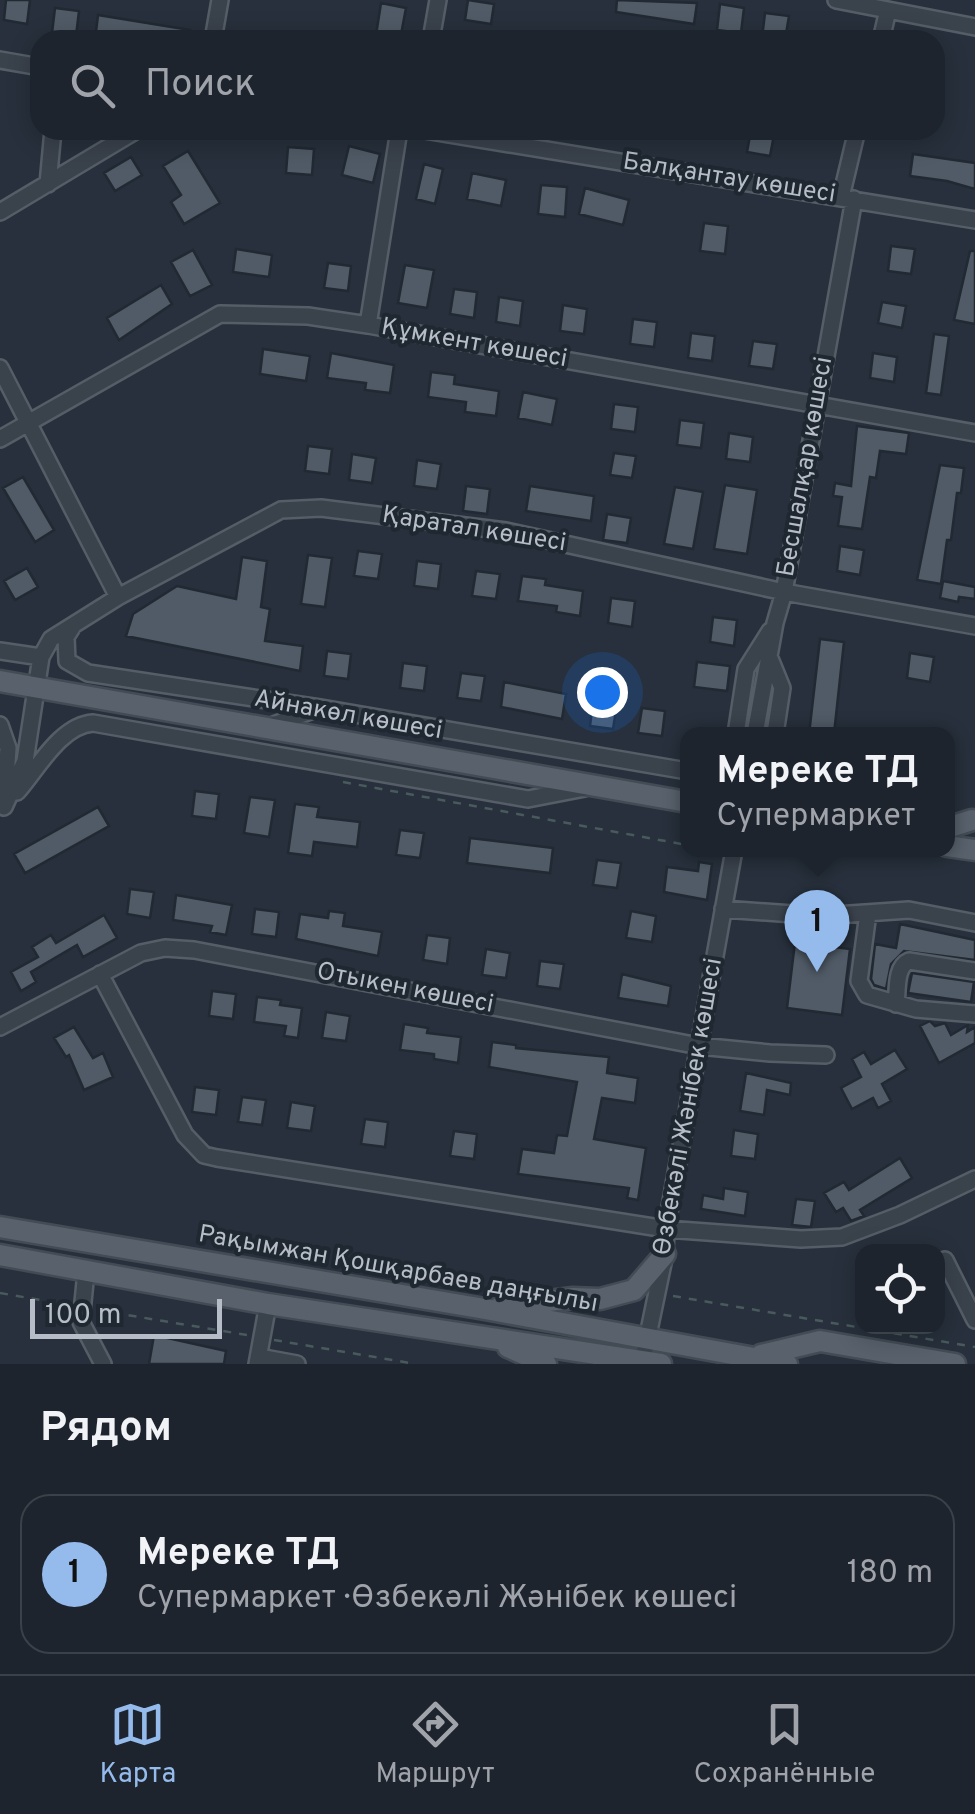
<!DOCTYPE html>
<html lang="ru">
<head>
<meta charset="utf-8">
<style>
  body { margin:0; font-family:Overpass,sans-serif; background:#2a3039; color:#f1f3f6 }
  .controls { position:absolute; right:30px; bottom:30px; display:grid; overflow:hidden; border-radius:20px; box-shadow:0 5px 25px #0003 }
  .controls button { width:90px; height:90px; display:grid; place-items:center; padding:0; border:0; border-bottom:2px solid #3b4149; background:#1d242d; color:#f1f3f6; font:50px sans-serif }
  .scale { position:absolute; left:30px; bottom:25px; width:192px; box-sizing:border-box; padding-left:10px; border:5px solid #b6bdc7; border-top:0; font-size:28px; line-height:35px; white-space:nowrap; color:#b6bdc7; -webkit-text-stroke:8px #1f2731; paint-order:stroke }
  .you { position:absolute; left:602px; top:692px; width:35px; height:35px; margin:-25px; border:8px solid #fff; border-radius:50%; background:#1a73e8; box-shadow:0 0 0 15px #1a73e833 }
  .badge { display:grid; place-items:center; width:65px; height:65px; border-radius:50%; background:#95bbed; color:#111; font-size:32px; font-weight:700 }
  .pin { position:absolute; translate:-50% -82px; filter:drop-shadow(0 2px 5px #0008) }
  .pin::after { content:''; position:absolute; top:52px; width:35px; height:30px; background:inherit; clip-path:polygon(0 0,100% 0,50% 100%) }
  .popup { position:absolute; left:680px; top:727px; width:275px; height:130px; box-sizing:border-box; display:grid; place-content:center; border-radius:20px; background:#1d242d; filter:drop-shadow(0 2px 8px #0005); font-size:32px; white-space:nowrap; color:#a0a4aa }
  .popup b { font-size:38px; color:#f1f3f6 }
  .popup::after { content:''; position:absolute; left:50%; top:100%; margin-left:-20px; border:20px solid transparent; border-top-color:#1d242d }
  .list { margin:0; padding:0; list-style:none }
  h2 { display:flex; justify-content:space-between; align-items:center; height:130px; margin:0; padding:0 40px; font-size:42px }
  h2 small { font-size:32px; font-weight:400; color:#a0a4aa }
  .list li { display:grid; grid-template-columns:65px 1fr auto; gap:30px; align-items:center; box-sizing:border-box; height:160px; margin:0 20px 20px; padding:0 20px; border:2px solid #3b4149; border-radius:30px }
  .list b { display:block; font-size:38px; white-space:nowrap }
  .list p { margin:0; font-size:32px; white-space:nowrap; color:#a0a4aa }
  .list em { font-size:32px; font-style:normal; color:#a0a4aa }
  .icon { flex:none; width:55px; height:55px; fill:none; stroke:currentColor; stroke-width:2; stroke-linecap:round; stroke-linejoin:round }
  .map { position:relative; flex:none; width:975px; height:1364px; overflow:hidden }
  .search { position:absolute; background:#1d242d; box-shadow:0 5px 25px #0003; left:30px; right:30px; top:30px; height:110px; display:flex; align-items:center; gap:25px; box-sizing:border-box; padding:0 35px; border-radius:30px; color:#a0a4aa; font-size:38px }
  .sheet { height:310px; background:#1d242d }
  nav { display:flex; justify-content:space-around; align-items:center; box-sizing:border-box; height:140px; border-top:2px solid #3b4149; background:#1d242d; font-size:28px; color:#a0a4aa }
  nav a { display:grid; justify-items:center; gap:5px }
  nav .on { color:#95bbed }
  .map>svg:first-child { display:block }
  .building { fill:#505b67; stroke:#212933; stroke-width:2.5 }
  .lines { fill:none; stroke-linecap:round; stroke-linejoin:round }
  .minor-casing { stroke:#555d67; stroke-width:20 }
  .major-casing { stroke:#434b55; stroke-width:25 }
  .path { stroke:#485a5c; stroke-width:2.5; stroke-dasharray:8 8; stroke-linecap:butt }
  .minor { stroke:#3a424c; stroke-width:15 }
  .major { stroke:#58616c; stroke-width:20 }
  .labels { text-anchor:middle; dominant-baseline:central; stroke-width:8; stroke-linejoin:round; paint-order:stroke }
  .street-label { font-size:25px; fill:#b6bdc7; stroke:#1f2731 }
</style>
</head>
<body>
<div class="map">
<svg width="975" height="1364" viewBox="0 0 975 1364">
  <rect width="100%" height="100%" fill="#27303c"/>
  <path class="building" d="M6 0H30L27 24 4 20Z
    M468 0 494 4 491 24 465 20Z
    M617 0 697 3 694 24 616 12Z
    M381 3 406 8 400 40 376 35Z
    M720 4 744 8 741 33 717 30Z
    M55 8 79 11 76 36 52 33Z
    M765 13 789 16 785 40 762 38Z
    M98 15 190 30 189 40H95Z
    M751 130H775L770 156 747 152Z
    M349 146 380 154 373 183 342 175Z
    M288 147 314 149 312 175 286 173Z
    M188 151 220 203 184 224 171 202 181 195 163 166Z
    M913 154 975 163V189L947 181 910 176Z
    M131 157 142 175 115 191 104 173Z
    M424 164 443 169 435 204 416 199Z
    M472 173 506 180 501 206 467 199Z
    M541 185 567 187 565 217 538 214Z
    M585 188 629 200 623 225 579 214Z
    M704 223 728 226 725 254 700 251Z
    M891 246 915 249 911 274 888 271Z
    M236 249 272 255 269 277 233 272Z
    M193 250 212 285 190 296 171 262Z
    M970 251H975V324L954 320Z
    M328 263 351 266 348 291 324 288Z
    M405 265 434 270 427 308 398 303Z
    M161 285 172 304 119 340 107 318Z
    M454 289 477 292 474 318 450 314Z
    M499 297 523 301 520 326 496 322Z
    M882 302 906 306 902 328 878 323Z
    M563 305 587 309 584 334 560 331Z
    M633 319 657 322 654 347 630 344Z
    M691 333 715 336 712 361 688 358Z
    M934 334 949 336 941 395 926 393Z
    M753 341 777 344 773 369 749 366Z
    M263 349 310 356 306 381 260 374Z
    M331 353 394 365 390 393 365 390 366 383 327 378Z
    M873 353 897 357 894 382 870 378Z
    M431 372 455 375 454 384 499 391 496 416 465 412 466 402 428 397Z
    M523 392 557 399 552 425 518 418Z
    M614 404 638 407 635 432 611 429Z
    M680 420 704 423 701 448 677 445Z
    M857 426 909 433 906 454 880 451 876 478 870 477 862 529 838 526 842 497 833 496 835 483 851 486Z
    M729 433 753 437 750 462 726 459Z
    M308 446 332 449 329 474 305 471Z
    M614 453 636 456 632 478 610 475Z
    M352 454 376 458 372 483 349 480Z
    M417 460 441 464 437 489 414 486Z
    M940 465 964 468 961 493H957L951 540H947L941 584 917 580Z
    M23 477 54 530 35 542 3 488Z
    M725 485 757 490 747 554 714 549Z
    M466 486 490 489 487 514 463 511Z
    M530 486 594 496 591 521 526 511Z
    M675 487 703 492 693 549 664 544Z
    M607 514 631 518 627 543 603 540Z
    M840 546 864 550 860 575 837 571Z
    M358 551 382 554 378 579 354 576Z
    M308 555 332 558 325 607 301 604Z
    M242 557 267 561 261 607 270 609 265 641 303 646 300 671 126 636 133 614 177 586 236 599Z
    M417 561 441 564 438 589 414 586Z
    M27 568 38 587 15 600 4 581Z
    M476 571 500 574 496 599 472 596Z
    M522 576 546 579 545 585 583 591 580 616 556 612 557 606 518 601Z
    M943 581 975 587V599L959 597 958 602 940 598Z
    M611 598 635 601 632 627 608 623Z
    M713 617 737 620 734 646 710 642Z
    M820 639 844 642 834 734H809Z
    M327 651 351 654 348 679 324 676Z
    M910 653 934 657 930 682 907 678Z
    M697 662 730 666 727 691 694 687Z
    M403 663 427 666 424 691 400 688Z
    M461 673 485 676 481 701 457 698Z
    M504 682 566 694 562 719 501 707Z
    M593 701 617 704 613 729 590 726Z
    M642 708 665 711 662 736 638 733Z
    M195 791 219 794 216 819 192 816Z
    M250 797 275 800 269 837 244 833Z
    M295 804 319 807 317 817 360 822 357 847 314 842 312 856 288 853Z
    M98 807 109 826 25 873 14 854Z
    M400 830 424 833 420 858 396 855Z
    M470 838 553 848 550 873 467 863Z
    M597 860 621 863 617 888 593 885Z
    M699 862 712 864 707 900 664 892 667 867 698 871Z
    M130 889 154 892 150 918 127 914Z
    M176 895 232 905 226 935 210 932 212 926 173 920Z
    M255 909 279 912 276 937 252 934Z
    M329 911 345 913 343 926 382 932 378 956 296 939 300 914 328 918Z
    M631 911 656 916 652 942 626 938Z
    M104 915 117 938 83 957 77 945 31 972 36 982 21 991 11 972 38 957 32 947 51 935 56 943Z
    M900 924 975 940V960L904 951 891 964 886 989 874 985 871 979 875 944 896 948Z
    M427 935 450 938 447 964 423 960Z
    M795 942 850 949 842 1015 787 1008Z
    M486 949 510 953 506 978 482 975Z
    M540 961 564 964 560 989 537 986Z
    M912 973 974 982 971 1002 908 993Z
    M622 974 671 986 668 1006 618 998Z
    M212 991 236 994 233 1019 209 1016Z
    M257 997 281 1000 280 1005 302 1008 298 1038 284 1036 286 1026 254 1022Z
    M326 1012 350 1016 346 1041 322 1038Z
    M930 1021 935 1026 945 1023 951 1035 968 1025 967 1032 975 1027V1043L939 1063 920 1026Z
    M404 1024 428 1028 427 1033 461 1037 458 1063 434 1059V1054L400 1050Z
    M74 1027 93 1058 103 1053 113 1077 84 1090 69 1055 66 1057 54 1038Z
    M492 1042 516 1045V1048L609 1057 607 1073 638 1078 635 1103 602 1098 594 1139 646 1148 638 1200 627 1198 629 1188 518 1174 522 1149 554 1153 557 1135 567 1136 577 1082 489 1067Z
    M895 1050 907 1069 882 1084 891 1101 878 1108 873 1098 852 1109 841 1088 861 1077 852 1059 864 1052 871 1064Z
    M746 1073 791 1083 790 1095 767 1090 764 1115 740 1111Z
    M195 1087 219 1090 216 1115 192 1112Z
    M242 1097 266 1100 262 1125 238 1122Z
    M291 1102 315 1106 311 1131 287 1128Z
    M365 1119 388 1122 385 1147 361 1144Z
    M734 1130 758 1134 755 1159 731 1156Z
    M454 1131 477 1134 474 1159 450 1156Z
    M900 1158 912 1178 860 1210 864 1216 851 1221 843 1208 836 1212 824 1193 844 1182 849 1190Z
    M724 1188 748 1192 745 1216 701 1209 703 1195 723 1199Z
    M796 1199 815 1201 811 1227 792 1225Z
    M154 1335 226 1351 224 1364H149Z"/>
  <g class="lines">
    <g class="minor-casing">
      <path id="minor" d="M836 0 975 27
        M213 40 220 0
        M431 40 438 0
        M881 40 888 10
        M0 60 40 67
        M424 130 975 220
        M48 184 53 130
        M841 197 857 130
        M0 212 137 130
        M368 325 399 130
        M0 368 118 597
        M0 439 220 314 308 316 368 325 975 433
        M73 626 66 637 67 661 88 673 320 708 687 771
        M0 651 41 657
        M769 656 782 688 775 734
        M0 725 8 748 5 793
        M268 727 316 709
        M736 734 746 669 770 631
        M755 734 775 623 784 592 854 199
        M17 792C38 768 61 725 93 723L528 799 585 788
        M4 807 25 761 41 657 51 639 118 597 281 510 321 508 506 531 784 592 975 626
        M723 909 821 916 909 910 975 923
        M868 913 859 981 867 995 916 1009 975 1014
        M100 974 185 1135 204 1155 217 1158 666 1229 801 1239 842 1237 900 1215 975 1179
        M896 1004C898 990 895 967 909 961L975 971
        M0 1027 141 953 165 948 194 950 699 1046 770 1053 826 1055
        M945 1260 975 1320
        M86 1272 81 1322 103 1364
        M259 1357 297 1364
        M257 1364 268 1304
        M642 1364 665 1254 666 1229 734 850"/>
    </g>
    <g class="major-casing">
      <path id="major" d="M0 681 687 802
        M947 828 972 820
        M947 846 975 850
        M0 1227 485 1309 787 1364
        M0 1255 268 1304 661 1364
        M500 1307 573 1298 600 1299 634 1290 665 1254
        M508 1347 546 1364
        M761 1355 820 1341 955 1364"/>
    </g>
    <path class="path" d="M343 782 687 845
      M0 1293 69 1305
      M673 1296 975 1347
      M97 1310 247 1335
      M274 1340 416 1364"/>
    <use href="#minor" class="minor"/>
    <use href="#major" class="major"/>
  </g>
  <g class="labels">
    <g class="street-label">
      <text transform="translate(729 179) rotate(9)">Балқантау көшесі</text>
      <text transform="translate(474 344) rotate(10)">Құмкент көшесі</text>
      <text transform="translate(806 467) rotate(-80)">Бесшалқар көшесі</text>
      <text transform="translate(474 530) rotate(9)">Қаратал көшесі</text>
      <text transform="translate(348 716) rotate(10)">Айнакөл көшесі</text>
      <text transform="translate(405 989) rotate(11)">Отыкен көшесі</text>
      <text transform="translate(689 1107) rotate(-80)">Өзбекәлі Жәнібек көшесі</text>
      <text transform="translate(398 1270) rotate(10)">Рақымжан Қошқарбаев даңғылы</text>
    </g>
  </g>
</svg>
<div class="controls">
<button><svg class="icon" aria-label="locate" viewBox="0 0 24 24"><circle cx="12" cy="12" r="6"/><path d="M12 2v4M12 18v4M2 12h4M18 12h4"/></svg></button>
</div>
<div class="scale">100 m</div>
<div class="you"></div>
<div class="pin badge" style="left:817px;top:972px">1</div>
<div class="popup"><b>Мереке ТД</b>Супермаркет</div>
<div class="search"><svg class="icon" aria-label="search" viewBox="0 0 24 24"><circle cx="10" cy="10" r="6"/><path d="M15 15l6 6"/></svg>Поиск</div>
</div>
<section class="sheet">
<h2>Рядом<small></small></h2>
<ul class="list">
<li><span class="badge">1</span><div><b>Мереке ТД</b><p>Супермаркет · Өзбекәлі Жәнібек көшесі</p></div><em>180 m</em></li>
</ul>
</section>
<nav>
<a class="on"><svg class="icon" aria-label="map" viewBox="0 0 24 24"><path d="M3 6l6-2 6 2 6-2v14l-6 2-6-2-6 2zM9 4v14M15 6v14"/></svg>Карта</a>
<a><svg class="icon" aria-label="directions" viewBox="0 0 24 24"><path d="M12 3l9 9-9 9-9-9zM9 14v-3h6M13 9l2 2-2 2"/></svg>Маршрут</a>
<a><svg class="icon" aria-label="saved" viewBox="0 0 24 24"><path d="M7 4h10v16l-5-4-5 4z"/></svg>Сохранённые</a>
</nav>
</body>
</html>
